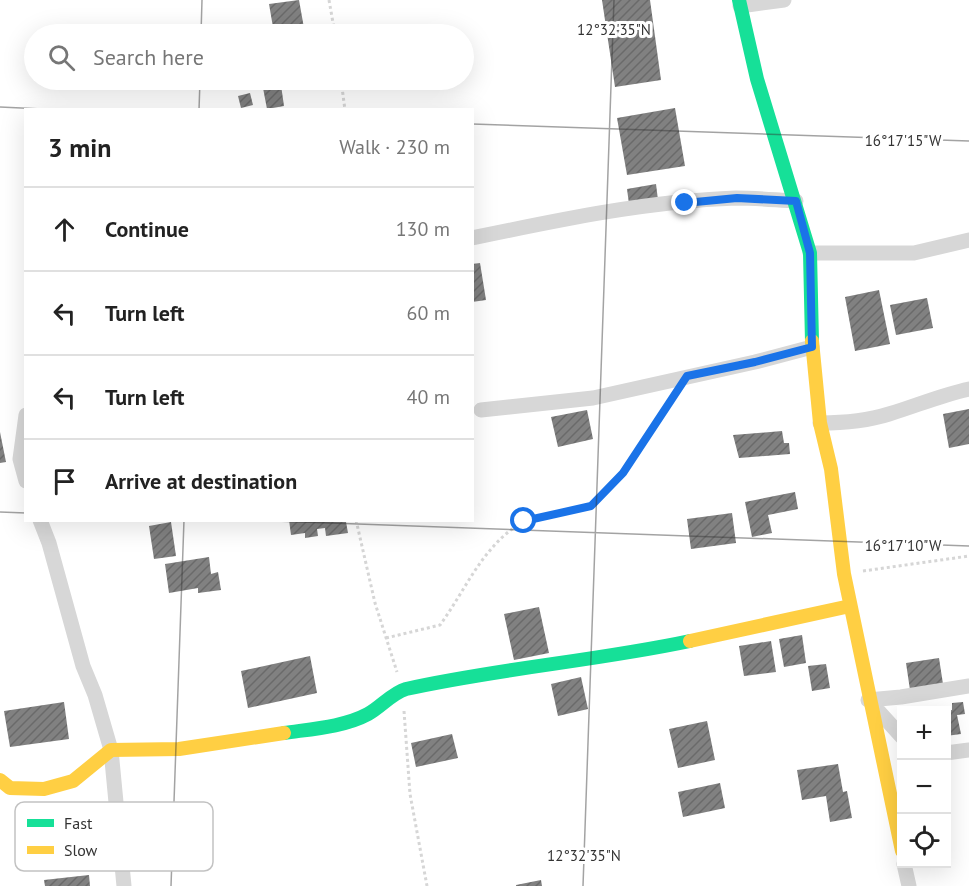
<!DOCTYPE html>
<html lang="en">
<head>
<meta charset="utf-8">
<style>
  body { margin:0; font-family:"PT Sans",sans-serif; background:#f6f6f6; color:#222 }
  .controls { position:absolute; right:18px; bottom:18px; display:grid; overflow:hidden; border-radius:0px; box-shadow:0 6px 24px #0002 }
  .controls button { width:54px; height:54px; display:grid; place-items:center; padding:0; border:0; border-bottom:2px solid #e0e0e0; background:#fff; color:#222; font:30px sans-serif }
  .stop { position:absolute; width:18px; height:18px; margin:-14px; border:4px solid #1a73e8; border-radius:50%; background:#fff }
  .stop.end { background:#1a73e8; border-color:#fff; box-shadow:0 2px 6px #0008 }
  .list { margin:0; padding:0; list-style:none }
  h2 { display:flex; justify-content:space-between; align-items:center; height:78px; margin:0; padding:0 24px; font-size:26px }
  h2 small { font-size:20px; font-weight:400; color:#767676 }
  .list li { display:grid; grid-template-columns:39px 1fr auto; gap:18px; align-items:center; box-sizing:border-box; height:84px; padding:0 24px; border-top:2px solid #e0e0e0 }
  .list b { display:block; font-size:22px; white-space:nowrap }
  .list em { font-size:20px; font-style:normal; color:#767676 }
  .icon { flex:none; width:33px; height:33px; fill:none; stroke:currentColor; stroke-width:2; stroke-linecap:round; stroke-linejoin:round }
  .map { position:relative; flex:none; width:969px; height:886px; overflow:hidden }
  .search { position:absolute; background:#fff; box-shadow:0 6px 24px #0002; left:24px; top:24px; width:450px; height:66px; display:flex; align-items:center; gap:15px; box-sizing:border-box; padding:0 21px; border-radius:33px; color:#767676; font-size:22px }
  .panel { position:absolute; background:#fff; box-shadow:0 6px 24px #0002; left:24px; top:108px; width:450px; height:414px; border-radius:0px }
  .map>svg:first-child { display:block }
  .building { fill:url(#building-hatch) }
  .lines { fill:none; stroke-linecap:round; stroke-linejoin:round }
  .path { stroke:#d6d6d6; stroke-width:3; stroke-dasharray:3 3; stroke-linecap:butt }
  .street { stroke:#d7d7d7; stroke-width:15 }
  .fast { stroke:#16e098; stroke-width:14 }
  .slow { stroke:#ffcf43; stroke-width:14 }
  .route { stroke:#1a73e8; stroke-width:8 }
  .ticks { fill:none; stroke:#333; stroke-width:1.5; stroke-opacity:0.45 }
  .key { fill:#fff; stroke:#c2c2c2; stroke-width:1.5 }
  .key-label { font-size:16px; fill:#333 }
  .ticks-label { font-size:15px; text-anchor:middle; fill:#333; stroke:#fff; stroke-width:6; stroke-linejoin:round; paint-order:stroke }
</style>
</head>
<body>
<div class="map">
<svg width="969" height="886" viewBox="0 0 969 886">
  <defs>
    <pattern id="building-hatch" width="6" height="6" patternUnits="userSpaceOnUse" patternTransform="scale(1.5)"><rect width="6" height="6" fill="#818181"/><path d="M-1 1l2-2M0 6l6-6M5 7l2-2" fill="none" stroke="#6a6a6a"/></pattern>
  </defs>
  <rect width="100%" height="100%" fill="#fff"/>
  <path class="building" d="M299 0 304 28 274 33 269 4Z
    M602 0H650L661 80 615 87Z
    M281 85 284 106 267 109 263 88Z
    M250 93 253 105 241 108 238 96Z
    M675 108 685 166 627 175 617 118Z
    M656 184 658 200 629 204 627 189Z
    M480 263 486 300 472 302V264Z
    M879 290 890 344 855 351 845 297Z
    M927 298 933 328 896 335 890 305Z
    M969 409V444L949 448 943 414Z
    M587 410 593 439 558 447 551 417Z
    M782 431 784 443H789L790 454 739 458 733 435Z
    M0 432 6 462 0 463Z
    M795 492 798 509 768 515 772 533 752 537 745 502Z
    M732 513 736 543 691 549 687 519Z
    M289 520 346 522 348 533 326 536 325 528 317 529 318 536 305 538V533L291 535Z
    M171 522 176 556 154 559 149 526Z
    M209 557 211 574 218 572 221 590 198 593V588L169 593 165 564Z
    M539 607 549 653 514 660 504 614Z
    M802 635 806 663 784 667 779 639Z
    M771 641 776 672 744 676 739 646Z
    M310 656 317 693 248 708 241 671Z
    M939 658 943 684 910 690 906 663Z
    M826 664 830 688 812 691 808 666Z
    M581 677 588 709 558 716 551 684Z
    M64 702 69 739 10 747 4 711Z
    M963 702 965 714 957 715 961 734 946 736V711L952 710V703Z
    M707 721 715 760 678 768 669 729Z
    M452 734 458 758 416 767 411 743Z
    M838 764 843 792 847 791 852 818 830 822 826 796 802 800 797 770Z
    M720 783 725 808 683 817 678 792Z
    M89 875 90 886H45L44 880Z
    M541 880 542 886H516V885Z"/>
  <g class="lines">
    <path class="path" d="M329 0 335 34
      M341 80 345 110
      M356 520 375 603 397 672
      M863 571 969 556
      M386 638 440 625C467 588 481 548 522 522 541 511 569 515 589 506 613 496 657 421 672 397
      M404 711 410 794 427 886"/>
    <path class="street" d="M740 6 784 0
      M472 238C558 220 648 201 736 198 756 198 776 200 796 201
      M810 253H914L969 240
      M481 410 593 398 755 362 812 347
      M26 415 20 459 26 481
      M820 423C844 423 867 421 889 414 916 406 941 395 969 389
      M40 520 49 543 83 666 95 695 111 750 124 886
      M868 700 901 697 969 686
      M872 704 902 737
      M946 753 969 750
      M904 864 909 886"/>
    <path class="fast" d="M739 0 757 79 810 253 812 341
      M284 733C311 729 344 727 368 714 381 707 392 693 406 689 500 668 596 661 690 641"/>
    <path class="slow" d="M812 341 820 423 831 469 844 574 902 851
      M690 641 850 606
      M0 780 10 788 44 789 73 781 111 750 179 749 284 733"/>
  </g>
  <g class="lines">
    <path class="route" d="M524 521 591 506 623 473 687 376 755 362 812 347 810 253 796 201 737 198 685 203"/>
  </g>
  <path class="ticks" d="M201 34 202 0M0 107 64 110M199 110 200 80M472 124 969 141M0 512 26 513M244 520 969 546M171 886 184 520M583 886 614 0"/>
  <rect x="15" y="802" width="198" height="69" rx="9" class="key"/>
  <rect x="27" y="819" width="27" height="8" fill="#16e098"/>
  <rect x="27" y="846" width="27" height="8" fill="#ffcf43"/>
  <g class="key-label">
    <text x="64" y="829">Fast</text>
    <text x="64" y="856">Slow</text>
  </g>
  <g class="ticks-label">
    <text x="614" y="35">12°32'35"N</text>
    <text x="903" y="146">16°17'15"W</text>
    <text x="903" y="551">16°17'10"W</text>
    <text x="584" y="861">12°32'35"N</text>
  </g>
</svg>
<div class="controls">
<button>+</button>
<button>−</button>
<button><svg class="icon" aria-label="locate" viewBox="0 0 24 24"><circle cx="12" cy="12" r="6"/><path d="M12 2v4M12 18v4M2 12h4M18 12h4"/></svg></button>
</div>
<div class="stop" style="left:524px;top:521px"></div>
<div class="stop end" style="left:685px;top:203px"></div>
<div class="search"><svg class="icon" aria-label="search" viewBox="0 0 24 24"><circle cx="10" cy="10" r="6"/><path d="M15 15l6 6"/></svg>Search here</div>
<section class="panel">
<h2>3 min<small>Walk · 230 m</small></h2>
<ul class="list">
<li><svg class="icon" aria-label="ahead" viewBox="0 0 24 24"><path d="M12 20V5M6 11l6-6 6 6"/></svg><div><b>Continue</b></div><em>130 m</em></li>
<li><svg class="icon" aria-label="left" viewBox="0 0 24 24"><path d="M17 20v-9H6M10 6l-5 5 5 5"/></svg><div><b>Turn left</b></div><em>60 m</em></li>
<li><svg class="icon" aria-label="left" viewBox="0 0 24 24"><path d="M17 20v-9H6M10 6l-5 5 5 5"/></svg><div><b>Turn left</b></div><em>40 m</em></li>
<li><svg class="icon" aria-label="arrive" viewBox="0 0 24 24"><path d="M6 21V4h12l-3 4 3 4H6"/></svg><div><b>Arrive at destination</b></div></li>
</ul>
</section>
</div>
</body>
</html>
